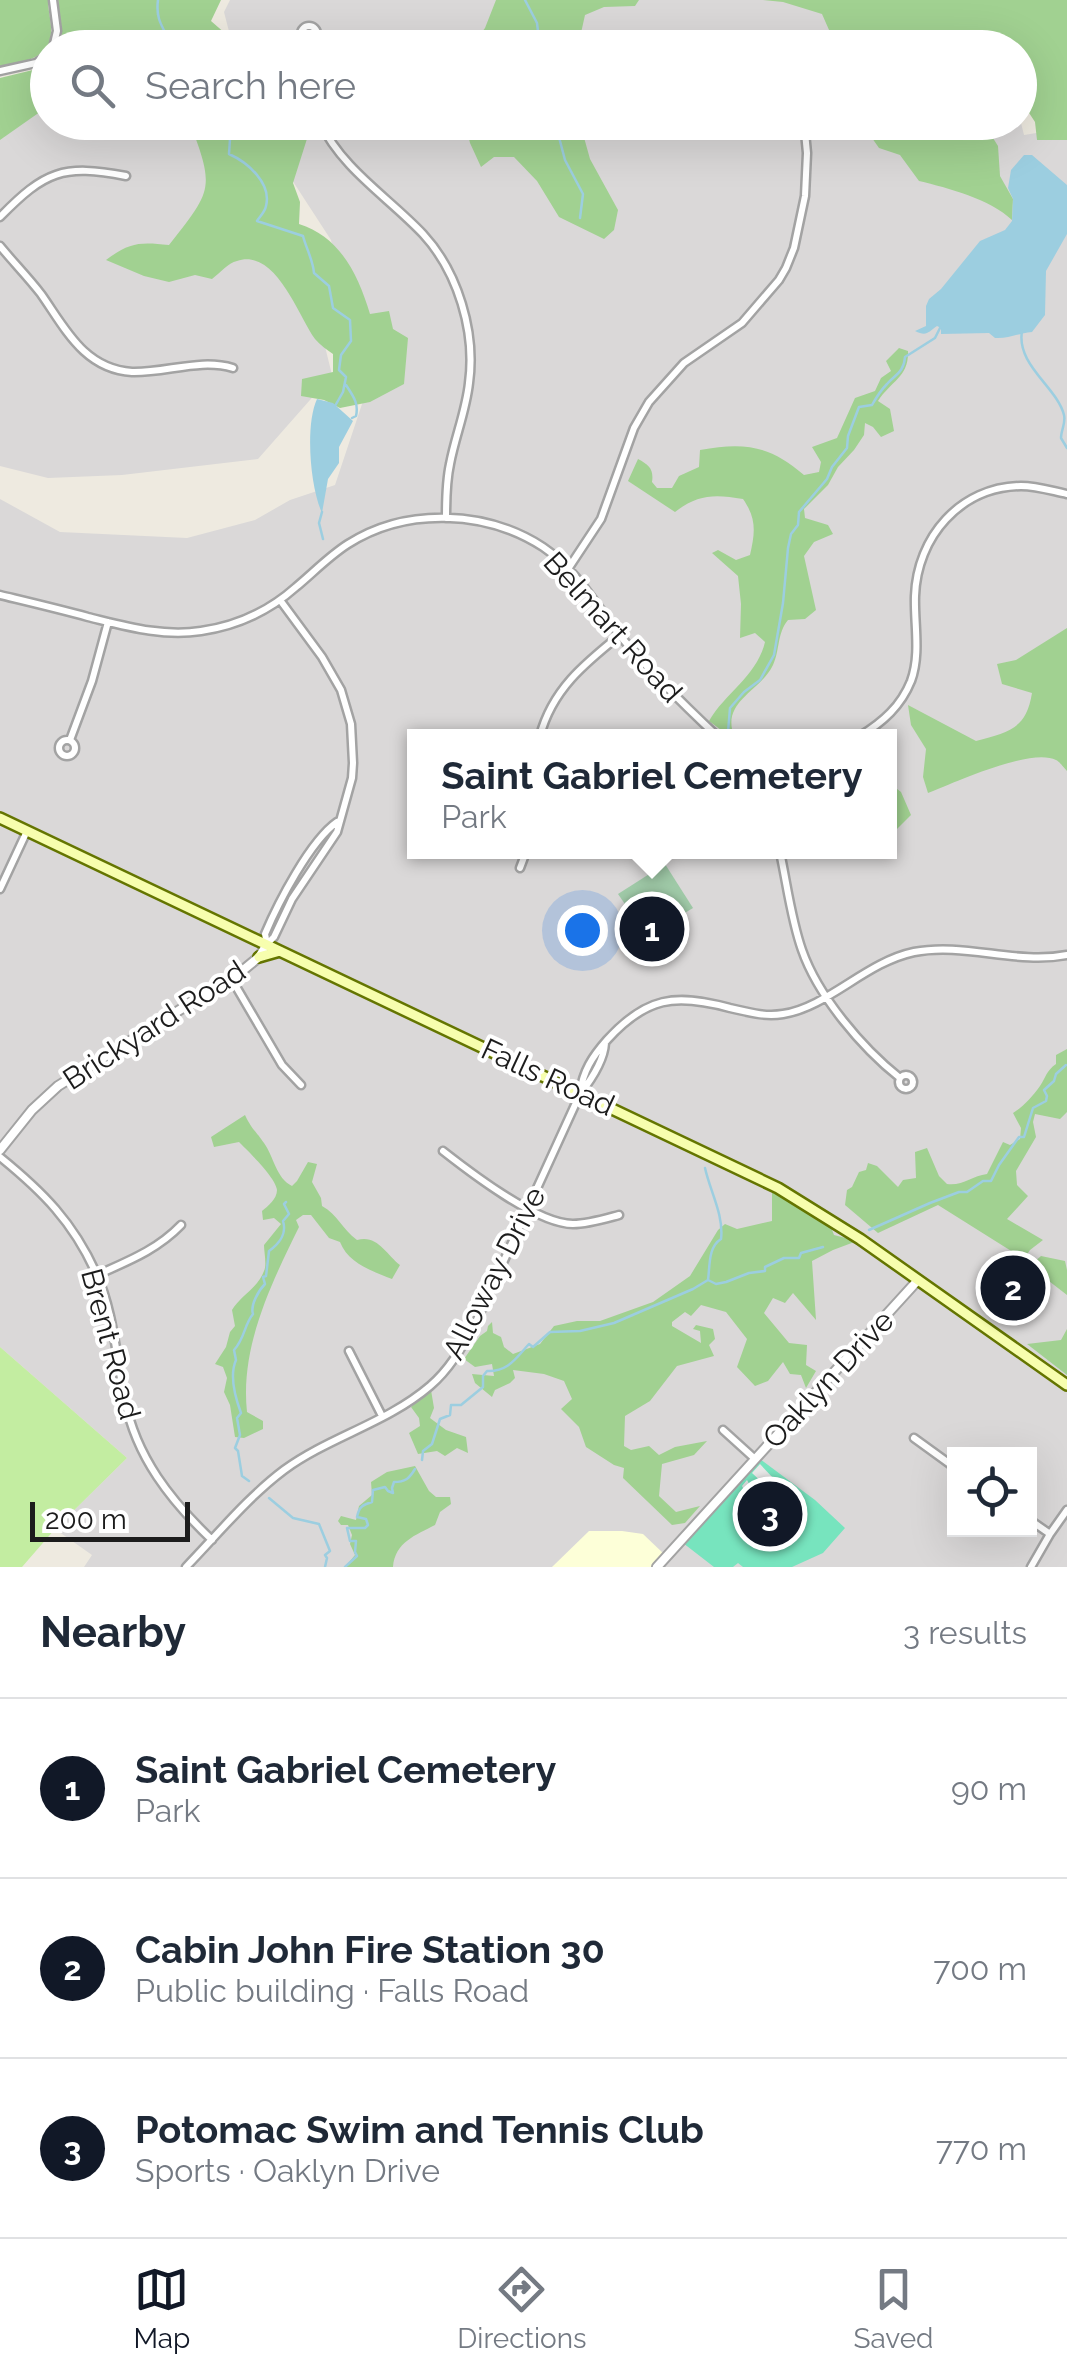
<!DOCTYPE html>
<html lang="en">
<head>
<meta charset="utf-8">
<style>
  body { margin:0; font-family:Raleway,sans-serif; background:#f6f6f7; color:#1f2937 }
  .controls { position:absolute; right:30px; bottom:30px; display:grid; overflow:hidden; border-radius:0px; box-shadow:0 10px 40px #0002 }
  .controls button { width:90px; height:90px; display:grid; place-items:center; padding:0; border:0; border-bottom:2px solid #e0e1e3; background:#fff; color:#1f2937; font:50px sans-serif }
  .scale { position:absolute; left:30px; bottom:25px; width:160px; box-sizing:border-box; padding-left:10px; border:5px solid #1c1c1c; border-top:0; font-size:28px; line-height:35px; white-space:nowrap; color:#1c1c1c; -webkit-text-stroke:8px #fff; paint-order:stroke }
  .you { position:absolute; left:582px; top:930px; width:35px; height:35px; margin:-25px; border:8px solid #fff; border-radius:50%; background:#1a73e8; box-shadow:0 0 0 15px #1a73e833 }
  .badge { display:grid; place-items:center; width:65px; height:65px; border-radius:50%; background:#111827; color:#fff; font-size:32px; font-weight:700 }
  .pin { position:absolute; translate:-50% -50%; border:5px solid #fff; box-shadow:0 2px 10px #0006 }
  .popup { position:absolute; left:407px; top:729px; width:490px; height:130px; box-sizing:border-box; display:grid; place-content:center; border-radius:0px; background:#fff; filter:drop-shadow(0 2px 8px #0005); font-size:32px; white-space:nowrap; color:#747a83 }
  .popup b { font-size:38px; color:#1f2937 }
  .popup::after { content:''; position:absolute; left:50%; top:100%; margin-left:-20px; border:20px solid transparent; border-top-color:#fff }
  .list { margin:0; padding:0; list-style:none }
  h2 { display:flex; justify-content:space-between; align-items:center; height:130px; margin:0; padding:0 40px; font-size:42px }
  h2 small { font-size:32px; font-weight:400; color:#747a83 }
  .list li { display:grid; grid-template-columns:65px 1fr auto; gap:30px; align-items:center; box-sizing:border-box; height:180px; padding:0 40px; border-top:2px solid #e0e1e3 }
  .list b { display:block; font-size:38px; white-space:nowrap }
  .list p { margin:0; font-size:32px; white-space:nowrap; color:#747a83 }
  .list em { font-size:32px; font-style:normal; color:#747a83 }
  .icon { flex:none; width:55px; height:55px; fill:none; stroke:currentColor; stroke-width:2; stroke-linecap:round; stroke-linejoin:round }
  .map { position:relative; flex:none; width:1067px; height:1567px; overflow:hidden }
  .search { position:absolute; background:#fff; box-shadow:0 10px 40px #0002; left:30px; right:30px; top:30px; height:110px; display:flex; align-items:center; gap:25px; box-sizing:border-box; padding:0 35px; border-radius:55px; color:#747a83; font-size:38px }
  .sheet { height:670px; background:#fff }
  nav { display:flex; justify-content:space-around; align-items:center; box-sizing:border-box; height:140px; border-top:2px solid #e0e1e3; background:#fff; font-size:28px; color:#747a83 }
  nav a { display:grid; justify-items:center; gap:5px }
  nav .on { color:#111827 }
  .map>svg:first-child { display:block }
  .residential { fill:#dad8d8; fill-rule:evenodd }
  .education { fill:#fdffd8 }
  .grass { fill:#c3eda1 }
  .forest { fill:#a1d191 }
  .cemetery { fill:#9fc9a7 }
  .pitch { fill:#77e4be }
  .parking { fill:#e8e8e8 }
  .water { fill:#9ccee0 }
  .lines { fill:none; stroke-linecap:round; stroke-linejoin:round }
  .stream { stroke:#9ccee0; stroke-width:2.5 }
  .minor-casing { stroke:#a3a3a3; stroke-width:11 }
  .tertiary-casing { stroke:#a3a3a3; stroke-width:12 }
  .secondary-casing { stroke:#647500; stroke-width:14 }
  .minor { stroke:#fff; stroke-width:6 }
  .tertiary { stroke:#fff; stroke-width:8 }
  .secondary { stroke:#f7feae; stroke-width:9 }
  .labels { text-anchor:middle; dominant-baseline:central; stroke-width:8; stroke-linejoin:round; paint-order:stroke }
  .street-label { font-size:30px; fill:#1c1c1c; stroke:#fff }
</style>
</head>
<body>
<div class="map">
<svg width="1067" height="1567" viewBox="0 0 1067 1567">
  <rect width="100%" height="100%" fill="#eeeae0"/>
  <path class="residential" d="M230 0H503L516 47H233L224 12Z
    M545 0H834L875 47H551Z
    M47 101 48 122 219 123 320 326 332 375 258 459 122 475 48 478 0 466V125Z
    M1020 119 1024 135 1054 130 1067 125V1567H84L92 1555 55 1529 127 1458 0 1347V499L60 532 187 538 255 520 290 500 335 485 365 395 331 240 268 143 260 123 1020 122ZM414 736H890V852H414ZM954 1454H1030V1530H954Z"/>
  <path class="education" d="M589 1531H622L643 1534 664 1554 652 1567H552Z"/>
  <path class="grass" d="M0 1347 127 1458 55 1529 22 1567H0Z"/>
  <path class="forest" d="M0 0H48C48 11 52 23 51 33 50 60 20 62 0 67Z
    M58 0H221L211 21 234 41 238 47H58L62 34Z
    M496 0H639L635 6 604 7 585 15 581 33 590 45 596 47H473V44L485 28Z
    M763 0H1067V140H1037L1035 122 1020 99V48H859L833 39 822 14 783 2Z
    M47 63V107L0 140V78L41 68Z
    M971 122 988 130 998 146 1000 176 1013 199 1012 220C990 199 948 188 919 181L900 155 879 148 872 138 857 133 819 138 818 123Z
    M190 123H312L293 183 300 202 299 224C340 237 358 274 370 314L389 311 393 329 408 338 404 384 370 402 340 408 324 400 301 396 302 379 333 372V354C327 350 320 345 315 339 298 316 276 248 237 261 228 263 220 273 212 279L195 275 169 282 144 276 106 260C130 242 140 242 169 245 212 190 215 189 190 123Z
    M465 123H580L590 159 618 210 614 230 604 239 559 217 537 181 514 157H494L481 167 470 143Z
    M899 348 908 351C909 377 891 381 878 401L890 409 894 431 881 437 873 427 865 423 864 435 854 450 838 467 828 485 804 509 805 518 828 525 833 534 814 542 804 556 816 610 805 619 788 620C777 633 780 650 773 665 760 692 721 701 734 736H729L709 721C726 692 757 676 765 642L755 633 740 638 741 604 738 576 712 553 718 550 736 560 750 555C755 533 757 519 743 499 715 494 698 494 675 512L628 481 638 459C649 465 654 469 652 482L657 488H672L679 476 699 467 700 450C744 442 769 445 804 475L819 472 821 462 812 447 837 438 855 398 875 391 881 378 891 371 886 361Z
    M1067 628V771C1065 769 1059 761 1056 760 1031 747 954 783 928 793L923 777 926 749 911 725 908 705 976 741C1008 732 1026 730 1032 693L1002 684 997 664 1016 660Z
    M892 785 901 792 911 815 894 832 890 841V787Z
    M1067 1049V1112L1060 1119 1035 1114 1033 1122 1036 1137 1016 1171 1017 1185 1028 1196 1007 1219 1043 1240 1030 1250 1024 1259 938 1205 878 1233 845 1205 847 1190 852 1187 859 1172 866 1170 868 1163 877 1166 898 1187 903 1180 916 1178 915 1152 927 1148 939 1176 947 1184C963 1186 972 1176 987 1174L1003 1142 1010 1145 1020 1139 1021 1128 1013 1113C1024 1106 1032 1097 1040 1086 1046 1077 1046 1071 1056 1064V1055Z
    M245 1115C252 1130 256 1131 264 1143 274 1157 276 1178 292 1186L297 1181 308 1162 317 1164 312 1182 321 1198 322 1206C338 1215 342 1229 357 1240 377 1234 386 1254 400 1265L392 1279C372 1271 348 1263 340 1242L329 1238 311 1215H303L296 1220 299 1227C271 1284 240 1347 247 1412L263 1421V1429L244 1438 235 1437 230 1405 224 1392 227 1378 223 1367 215 1364 226 1347 230 1332 235 1326 232 1310C240 1296 258 1288 264 1271 267 1265 264 1252 264 1245L281 1224 274 1218 263 1220 262 1211C268 1206 277 1199 277 1190 276 1178 248 1151 239 1142L214 1147 211 1137Z
    M772 1189 829 1222 834 1235 857 1241 833 1250 812 1261 816 1320 793 1293 785 1303 773 1298 764 1313 789 1343 807 1345 806 1365 816 1371 806 1388 801 1375 790 1374 783 1362 768 1381 755 1386 737 1367 747 1339 726 1312 701 1305 691 1316 685 1312 672 1322V1326L701 1343 700 1331 693 1329 696 1325 713 1329 715 1339 709 1345 714 1356 677 1366 650 1401 625 1416 624 1446 631 1450 649 1446 659 1455 675 1447 707 1441 694 1455 662 1464 659 1496 676 1512 700 1506 685 1523 672 1525 623 1478 624 1468 614 1465 586 1447 579 1427 561 1409 572 1399 564 1381 544 1374 513 1370 515 1378 510 1383 495 1390 492 1397 475 1383 472 1374 494 1376 492 1364 475 1367 464 1359 480 1336 487 1331 488 1326 492 1322 493 1333 501 1337 504 1347 513 1354 540 1344 554 1326 577 1321H600L653 1302 690 1276 718 1230 725 1224 737 1229 772 1221Z
    M1041 1256 1065 1261 1067 1270V1295L1045 1278 1033 1263Z
    M1067 1329V1375L1027 1344 1061 1340Z
    M431 1390 434 1408 430 1418 446 1430 466 1437 468 1453 457 1448 445 1456 437 1451 418 1454 409 1433 420 1426 419 1418 411 1407Z
    M415 1466 429 1491 436 1497H450L451 1504 440 1512 435 1525C416 1535 395 1542 393 1567H345L355 1555 350 1544 352 1535 348 1525H341L338 1521 341 1516 356 1520 359 1506 372 1495 371 1482 387 1472Z"/>
  <path class="cemetery" d="M665 864 693 908 647 936 618 894Z"/>
  <path class="pitch" d="M760 1459 815 1500 845 1528 823 1553 792 1567H743L738 1563 733 1567H714L683 1543Z"/>
  <path class="parking" d="M760 1464 803 1510 783 1529 764 1530V1527L752 1526 745 1519 746 1494 742 1486 747 1480 755 1495 756 1515H780L787 1509V1506L752 1473Z"/>
  <path class="water" d="M1024 155H1032L1067 185V234L1046 271 1045 315 1032 332C1019 333 1008 339 995 338L989 333 941 334V328L937 326C928 332 927 337 915 331L926 326V306L929 299 941 289 980 241 1005 230 1012 221 1013 199 1008 188 1011 170Z
    M317 399 333 403 353 421 339 447V463L328 479 322 513C310 487 305 425 317 399Z"/>
  <g class="lines">
    <path class="stream" d="M158 0C155 22 165 29 173 48
      M525 0 537 23 540 48
      M224 122 230 139 229 154C247 162 272 183 266 206 265 212 260 216 257 221L303 236C306 248 313 260 314 273L329 286 333 308 350 320 351 341 341 355 339 370 346 377 343 392 335 406
      M555 122 565 160 583 194 580 218
      M1022 331C1016 365 1057 387 1064 415 1066 423 1061 430 1061 438L1067 448
      M346 385C353 396 359 403 356 416L352 418
      M322 512 319 523 323 539
      M728 732 730 708 744 692 760 680 774 655 783 603 788 548 791 534 798 525 799 512 827 479 832 467 847 448 848 436 859 407 872 405C876 398 881 390 887 384 896 374 904 372 905 357L935 338 940 328
      M869 1230 930 1203 959 1192H967L983 1181H991L999 1165 1019 1137H1024L1033 1108 1046 1101 1047 1096 1044 1090 1054 1081 1056 1074 1066 1065
      M708 1280 716 1284 726 1282 749 1273 765 1271V1267L784 1258H799L801 1253 823 1247
      M422 1460 423 1451 432 1444 440 1419 450 1415 451 1405H461L483 1387V1376L487 1371C508 1372 516 1358 529 1344L533 1347 550 1332 580 1331 614 1323 693 1289 708 1280C710 1266 708 1247 721 1239 724 1215 710 1191 705 1168
      M249 1481 242 1476 238 1451 235 1448 240 1435 237 1418 241 1413C235 1397 229 1376 236 1360L234 1350C245 1338 244 1325 253 1314 250 1305 259 1290 265 1284L263 1277 266 1276 269 1251C280 1243 287 1234 283 1221L289 1214 284 1204 286 1202
      M269 1498 293 1518 319 1524 330 1551 325 1555 327 1558 325 1567
      M345 1567 357 1556 355 1552 356 1541H350L347 1528H365L368 1525 366 1519 357 1517C359 1507 362 1505 372 1502L373 1490 385 1487 388 1491 393 1493 392 1488 394 1482C405 1482 409 1479 415 1469"/>
    <g class="minor-casing">
      <path id="minor" d="M53 0 57 31 53 48
        M301 34a8 8 0 1 1 16 0a8 8 0 1 1-16 0Z
        M698 48 715 44 730 48
        M0 71 36 63 48 55
        M320 122C342 169 388 197 423 234 458 272 476 332 469 383 466 411 455 437 450 464 446 482 446 500 446 518
        M0 217C45 171 63 164 126 176
        M0 246C13 262 28 277 41 294 65 328 84 369 132 372 166 373 200 358 233 368
        M568 569 601 519 634 428 649 402 684 363 742 323 779 280 786 268 794 248 805 196 807 153 804 122
        M0 595C29 602 59 609 88 617 125 626 162 637 201 631 236 626 269 611 296 587 313 573 329 556 348 544 406 507 486 510 543 547 577 570 597 607 622 638 652 674 684 705 717 736
        M540 736C552 690 584 664 620 635
        M860 736C883 722 901 706 911 681 921 654 914 623 915 596 917 537 960 487 1021 486 1037 486 1052 491 1067 494
        M59 748a8 8 0 1 1 16 0a8 8 0 1 1-16 0Z
        M70 740 92 681 108 622
        M780 852C787 884 791 919 802 950 818 996 862 1048 900 1078
        M520 868 526 852
        M0 889 27 831
        M267 944 274 937 292 899 337 832 352 778 353 763 351 724 341 690 322 657 280 600
        M267 944 265 934C278 903 310 841 337 822
        M231 978 282 1065 301 1085
        M899 1082a7 7 0 1 1 14 0a7 7 0 1 1-14 0Z
        M580 1093C583 1071 592 1057 607 1040 646 997 675 993 730 1008 748 1012 764 1017 783 1014 828 1007 866 962 914 952 965 942 1016 965 1067 955
        M443 1151C471 1173 537 1224 573 1224 588 1224 604 1219 619 1215
        M0 1157C43 1192 73 1222 96 1273 114 1312 116 1358 125 1400 136 1457 171 1501 212 1540
        M97 1275C128 1261 157 1250 181 1225
        M349 1351 382 1416
        M723 1430 755 1459
        M914 1438 954 1467
        M1030 1520 1050 1534
        M186 1567C217 1535 248 1497 284 1470 329 1437 387 1423 430 1386 450 1369 462 1347 475 1324L580 1094C591 1080 604 1061 605 1043
        M1031 1567 1050 1534 1067 1510"/>
    </g>
    <g class="tertiary-casing">
      <path id="tertiary" d="M0 1150 32 1110 58 1086 242 971 259 957 267 944
        M657 1567 918 1280"/>
    </g>
    <g class="secondary-casing">
      <path id="secondary" d="M0 818 778 1188 860 1239 1067 1385
        M259 957 280 951"/>
    </g>
    <use href="#minor" class="minor"/>
    <use href="#tertiary" class="tertiary"/>
    <use href="#secondary" class="secondary"/>
  </g>
  <g class="labels">
    <g class="street-label">
      <text transform="translate(613 627) rotate(48)">Belmart Road</text>
      <text transform="translate(154 1025) rotate(-33)">Brickyard Road</text>
      <text transform="translate(548 1077) rotate(25)">Falls Road</text>
      <text transform="translate(494 1273) rotate(-63)">Alloway Drive</text>
      <text transform="translate(111 1344) rotate(75)">Brent Road</text>
      <text transform="translate(828 1379) rotate(-47)">Oaklyn Drive</text>
    </g>
  </g>
</svg>
<div class="controls">
<button><svg class="icon" aria-label="locate" viewBox="0 0 24 24"><circle cx="12" cy="12" r="6"/><path d="M12 2v4M12 18v4M2 12h4M18 12h4"/></svg></button>
</div>
<div class="scale">200 m</div>
<div class="you"></div>
<div class="pin badge" style="left:652px;top:929px">1</div>
<div class="popup"><b>Saint Gabriel Cemetery</b>Park</div>
<div class="pin badge" style="left:1013px;top:1288px">2</div>
<div class="pin badge" style="left:770px;top:1514px">3</div>
<div class="search"><svg class="icon" aria-label="search" viewBox="0 0 24 24"><circle cx="10" cy="10" r="6"/><path d="M15 15l6 6"/></svg>Search here</div>
</div>
<section class="sheet">
<h2>Nearby<small>3 results</small></h2>
<ul class="list">
<li><span class="badge">1</span><div><b>Saint Gabriel Cemetery</b><p>Park</p></div><em>90 m</em></li>
<li><span class="badge">2</span><div><b>Cabin John Fire Station 30</b><p>Public building · Falls Road</p></div><em>700 m</em></li>
<li><span class="badge">3</span><div><b>Potomac Swim and Tennis Club</b><p>Sports · Oaklyn Drive</p></div><em>770 m</em></li>
</ul>
</section>
<nav>
<a class="on"><svg class="icon" aria-label="map" viewBox="0 0 24 24"><path d="M3 6l6-2 6 2 6-2v14l-6 2-6-2-6 2zM9 4v14M15 6v14"/></svg>Map</a>
<a><svg class="icon" aria-label="directions" viewBox="0 0 24 24"><path d="M12 3l9 9-9 9-9-9zM9 14v-3h6M13 9l2 2-2 2"/></svg>Directions</a>
<a><svg class="icon" aria-label="saved" viewBox="0 0 24 24"><path d="M7 4h10v16l-5-4-5 4z"/></svg>Saved</a>
</nav>
</body>
</html>
